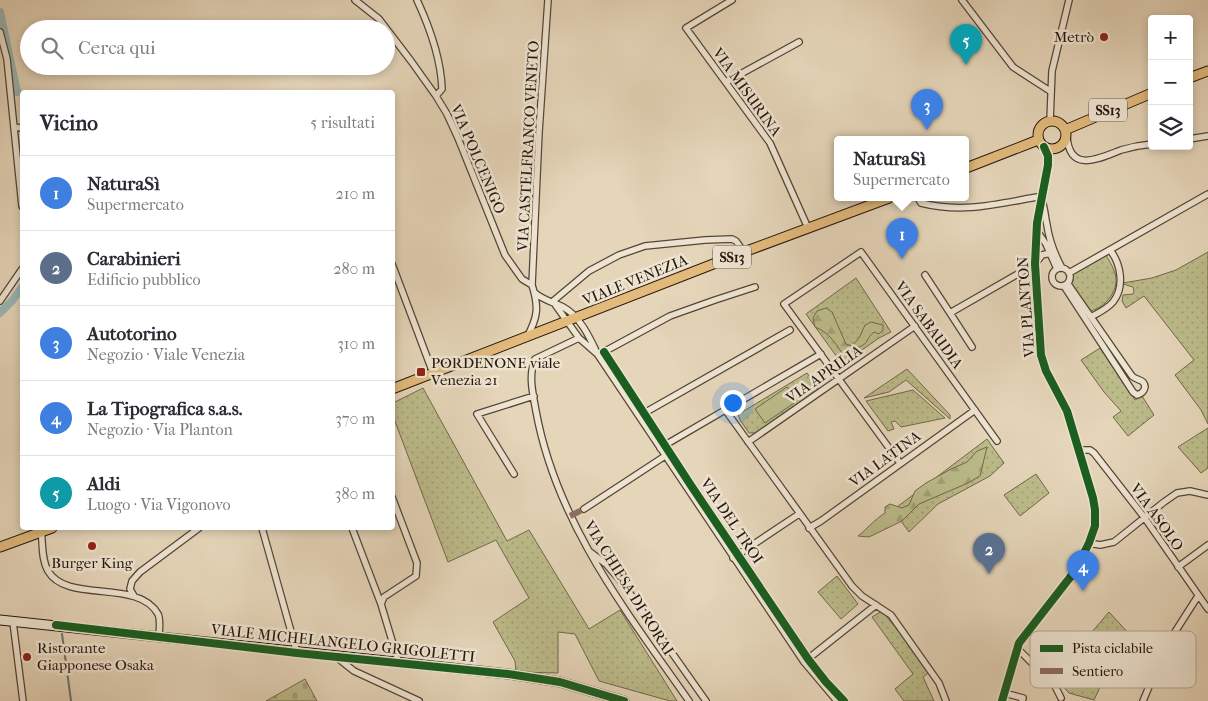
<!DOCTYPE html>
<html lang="it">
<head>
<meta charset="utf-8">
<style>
  body { margin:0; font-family:"IM FELL French Canon",serif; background:#f2f2f3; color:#2b2b33 }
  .controls { position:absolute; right:15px; top:15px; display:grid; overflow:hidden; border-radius:5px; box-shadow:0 2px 8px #0003 }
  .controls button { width:45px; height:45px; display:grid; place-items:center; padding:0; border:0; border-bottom:1px solid #e1e1e2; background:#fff; color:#2b2b33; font:25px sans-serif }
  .you { position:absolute; left:732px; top:402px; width:18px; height:18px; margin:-12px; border:4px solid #fff; border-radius:50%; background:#1a73e8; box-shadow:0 0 0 8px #1a73e833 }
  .badge { display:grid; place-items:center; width:32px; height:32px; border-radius:50%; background:#8f2418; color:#fff; font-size:16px; font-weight:700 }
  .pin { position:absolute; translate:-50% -41px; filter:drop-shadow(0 1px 2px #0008) }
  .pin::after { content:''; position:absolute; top:26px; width:18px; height:15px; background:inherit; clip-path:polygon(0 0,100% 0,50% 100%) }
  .popup { position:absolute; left:834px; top:136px; width:135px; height:65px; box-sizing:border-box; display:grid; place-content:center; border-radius:5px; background:#fff; filter:drop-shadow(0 1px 4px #0005); font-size:16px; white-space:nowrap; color:#7c7c81 }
  .popup b { font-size:19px; color:#2b2b33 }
  .popup::after { content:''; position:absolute; left:50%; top:100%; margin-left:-10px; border:10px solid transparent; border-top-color:#fff }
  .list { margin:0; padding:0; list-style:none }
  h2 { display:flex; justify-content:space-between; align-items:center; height:65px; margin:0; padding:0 20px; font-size:21px }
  h2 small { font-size:16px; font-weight:400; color:#7c7c81 }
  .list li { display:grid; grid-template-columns:32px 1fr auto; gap:15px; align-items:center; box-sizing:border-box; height:75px; padding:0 20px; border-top:1px solid #e1e1e2 }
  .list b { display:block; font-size:19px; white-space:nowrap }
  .list p { margin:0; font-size:16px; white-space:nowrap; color:#7c7c81 }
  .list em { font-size:16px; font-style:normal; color:#7c7c81 }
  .icon { flex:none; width:28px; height:28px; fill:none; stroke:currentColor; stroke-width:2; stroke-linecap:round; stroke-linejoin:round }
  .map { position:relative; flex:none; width:1208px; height:701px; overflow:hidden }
  .search { position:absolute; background:#fff; box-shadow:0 2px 8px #0003; left:20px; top:20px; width:375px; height:55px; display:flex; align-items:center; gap:12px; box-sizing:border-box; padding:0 18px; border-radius:28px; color:#7c7c81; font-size:19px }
  .panel { position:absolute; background:#fff; box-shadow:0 2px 8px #0003; left:20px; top:90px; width:375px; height:440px; border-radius:5px }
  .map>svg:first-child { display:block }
  .green { fill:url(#green-dots); stroke:#70684a }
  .forest { fill:url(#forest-firs); stroke:#70684a }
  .cemetery { fill:url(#cemetery-stones); stroke:#70684a }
  .pitch { fill:#bcbb8a; stroke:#70684a }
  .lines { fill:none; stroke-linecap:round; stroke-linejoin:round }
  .stream { stroke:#6a7672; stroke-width:2 }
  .canal { stroke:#98b7b7; stroke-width:8 }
  .minor-casing { stroke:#554536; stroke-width:8 }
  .secondary-casing { stroke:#25150b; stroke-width:11 }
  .primary-casing { stroke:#25150b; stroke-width:11 }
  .minor { stroke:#eee4d2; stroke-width:5.5 }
  .secondary { stroke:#eee4d2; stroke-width:9 }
  .primary { stroke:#e2ba7c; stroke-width:9 }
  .quiet { stroke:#8d6e63; stroke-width:6; stroke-dasharray:12 6; stroke-linecap:butt }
  .cycleway-casing { stroke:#eee4d2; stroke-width:11 }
  .cycleway { stroke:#1b5e20; stroke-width:8 }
  .poi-dot { fill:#8f2418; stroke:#eee4d2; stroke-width:2 }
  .labels { text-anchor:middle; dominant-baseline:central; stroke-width:5; stroke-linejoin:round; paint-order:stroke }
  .shield { fill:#eee4d2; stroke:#615347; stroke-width:1 }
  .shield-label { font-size:14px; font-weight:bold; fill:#25150b }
  .poi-label { font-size:15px; fill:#25150b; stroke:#eee4d2; text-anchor:start }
  .street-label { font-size:15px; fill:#25150b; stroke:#eee4d2 }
  .key { fill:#eee4d2; stroke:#b2a696; stroke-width:1 }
  .key-label { font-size:14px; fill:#25150b }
</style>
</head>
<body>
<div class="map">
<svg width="1208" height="701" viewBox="0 0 1208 701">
  <defs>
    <pattern id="green-dots" width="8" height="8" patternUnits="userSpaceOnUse" patternTransform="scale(1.25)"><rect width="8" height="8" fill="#bcbb8a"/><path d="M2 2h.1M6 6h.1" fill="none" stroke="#a1a076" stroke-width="1.8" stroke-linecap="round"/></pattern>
    <pattern id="forest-firs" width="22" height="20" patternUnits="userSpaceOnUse" patternTransform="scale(1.25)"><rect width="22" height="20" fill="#bcbb8a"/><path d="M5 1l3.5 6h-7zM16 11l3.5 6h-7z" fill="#a1a076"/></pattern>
    <pattern id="cemetery-stones" width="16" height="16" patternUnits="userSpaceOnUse" patternTransform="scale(1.25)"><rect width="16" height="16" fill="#bcbb8a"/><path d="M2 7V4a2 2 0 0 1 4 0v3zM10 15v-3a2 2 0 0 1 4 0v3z" fill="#a1a076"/></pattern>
  </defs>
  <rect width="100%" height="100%" fill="#e5d5b9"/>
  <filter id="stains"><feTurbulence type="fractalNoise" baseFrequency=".004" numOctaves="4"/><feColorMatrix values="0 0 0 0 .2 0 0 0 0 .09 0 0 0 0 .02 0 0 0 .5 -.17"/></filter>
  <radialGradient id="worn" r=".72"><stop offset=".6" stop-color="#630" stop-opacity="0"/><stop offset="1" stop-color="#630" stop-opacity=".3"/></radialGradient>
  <path class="green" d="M1208 252V424L1201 410 1175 375 1194 360 1144 296 1126 308 1122 301 1123 295 1133 294 1134 291 1133 287 1123 284V283L1152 278 1176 270Z
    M1106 255C1110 262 1115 270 1116 278 1117 293 1105 307 1091 311L1070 284 1072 281V274Z
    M856 278 891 332 879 338 842 364 806 314Z
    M1100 348 1135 400 1142 396 1154 415 1128 436 1113 417 1121 411 1104 392 1081 360Z
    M907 369 950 415V419L906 380 889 392 864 398Z
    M807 373 818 389 755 433H749L740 420 737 411 739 407 742 412Z
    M423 388 507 541 529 530 589 629 620 610 677 701H670L599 681 575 634 558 632V673L516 672 515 661 493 622 529 598 496 540 448 562 393 416V403Z
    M913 390 945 418 901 427 895 421 891 422 894 429 888 431 866 401Z
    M1208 428V468L1201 473 1178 447Z
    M987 439 1004 463 990 476 938 504 909 532 893 510Z
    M1036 474 1049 493 1020 516 1004 495Z
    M837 576 858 604 841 619 818 592Z
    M882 611 931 671 923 677 934 701H904L895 689 913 674 872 617Z
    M1109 612 1131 636 1109 668 1094 700 1069 693 1060 683 1080 646Z"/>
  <path class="forest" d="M826 308 832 312 846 344 852 346 859 338 865 325 871 322 883 325V330L879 334 874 332C863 341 872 344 852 349V352L842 353C834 341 828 332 815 327L813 318 817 311Z
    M987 447 980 476 968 483 919 504 902 521 869 537 858 536C868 528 874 520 885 513V507L890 504 902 508 909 505 915 491 926 483 951 469 967 462 977 451Z"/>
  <path class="cemetery" d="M305 679 317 701H266Z"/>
  <path class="pitch" d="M787 387 797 401 765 423 755 409Z"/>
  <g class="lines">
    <path class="stream" d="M62 634 71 701"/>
    <path class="canal" d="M0 12 17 92
      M0 313 12 301 22 287"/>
    <g class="minor-casing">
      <path id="minor" d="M355 0 379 19 411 61 436 96 447 114 458 138 505 255 522 279 532 285
        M417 0C430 28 441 58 442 89L436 96
        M732 0 686 28 770 143 808 228
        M962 0 1013 67 1050 91
        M0 32 7 59 22 206
        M726 82 799 42
        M1050 121 1052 71 1069 0
        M14 127 22 128
        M1067 137C1070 174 1100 158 1121 150 1131 147 1141 145 1152 144
        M1189 139 1208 136
        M918 198 921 203C965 214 1000 203 1043 196
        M1042 201C1045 209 1045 217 1047 225 1049 239 1055 255 1062 268
        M1037 231 1046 244 1057 269
        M392 264 433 373
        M1052 277a9 9 0 1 1 18 0a9 9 0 1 1-18 0Z
        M1069 273 1208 194
        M925 275 950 313 1035 264 1042 255 1050 253
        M1064 286 1133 392 1137 395C1142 394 1148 388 1143 382 1141 380 1135 379 1132 376L1068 284
        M535 293C543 300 553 302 563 307 580 316 590 338 598 355L804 662 837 701
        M0 301 22 269
        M552 302 589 271 619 255 645 246 705 240 732 239 736 241 744 252
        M554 303 579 338 596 353
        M950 313 972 347
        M1091 317C1098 313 1107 309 1113 302 1125 287 1121 264 1110 250
        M527 337C538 317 539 307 532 285L539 132 548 0
        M579 338 535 359C528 376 533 394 536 411 556 522 626 611 689 701
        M598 355 670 316 715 300 755 287
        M726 411 852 586 862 596 891 615 939 683 946 701
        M639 416 790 330
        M748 442 915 326
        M660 448 821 354
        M1079 450H1090L1094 453 1144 517 1208 609
        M900 463 784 304 861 252 997 441
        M514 474 477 414 534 396
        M584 509 665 456
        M262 528 297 653
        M352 528 381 604 399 664
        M809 528 821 521 975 410
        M41 530C43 543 41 559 48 571 67 604 138 578 158 614 161 620 159 630 159 637
        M1089 543 1100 545 1114 542 1164 502 1177 493 1190 491 1208 495
        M590 552 606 564 624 585 706 701
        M733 558 799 514
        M1178 567 1208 545
        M134 596 130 589 132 581 140 572 199 528
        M381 604 384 597 416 576 417 563 392 497
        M13 622 23 701
        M1017 648 1055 686 1061 698
        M335 656 354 671 419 701
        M804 662 876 605
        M1004 693 1023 698 1022 701
        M1002 701 1019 643 1075 571 1089 543 1095 526V510L1093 498 1067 411 1046 371 1041 355 1035 264 1037 223 1048 165V156L1044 147
        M1143 701 1166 646 1198 596"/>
    </g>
    <g class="secondary-casing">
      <path id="secondary" d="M0 620 508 674 560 682 624 701"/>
    </g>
    <g class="primary-casing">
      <path id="primary" d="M1189 78 1208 71
        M1038 135a14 14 0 1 1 28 0a14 14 0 1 1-28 0Z
        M1065 130 1152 93
        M966 168 1038 140
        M392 389 744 252 889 198
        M0 547 52 528"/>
    </g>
    <use href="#minor" class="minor"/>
    <use href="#secondary" class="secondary"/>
    <use href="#primary" class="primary"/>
    <path class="quiet" d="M570 516 584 509"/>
    <g class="cycleway-casing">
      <path id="cycleway" d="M604 352 692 487 808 659 826 682 844 701
        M56 625 297 653 508 674 560 682 624 701
        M1002 701 1019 643 1075 571 1089 543 1095 526V510L1093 498 1067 411 1046 371 1041 355 1035 264 1037 223 1048 165V156L1044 147"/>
    </g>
    <use href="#cycleway" class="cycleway"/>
  </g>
  <g class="poi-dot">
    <circle cx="1104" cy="37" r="5"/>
    <rect x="416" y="367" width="10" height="10" rx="2.5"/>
    <circle cx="92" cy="546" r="5"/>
    <circle cx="27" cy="657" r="5"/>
  </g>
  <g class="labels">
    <g class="shield">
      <rect x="1089" y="98.5" width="38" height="23" rx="4"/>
      <rect x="713" y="245.5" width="38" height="23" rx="4"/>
    </g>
    <g class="shield-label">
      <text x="1108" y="110">SS13</text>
      <text x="732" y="257">SS13</text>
    </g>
    <g class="poi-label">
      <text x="1094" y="37" text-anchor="end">Metrò</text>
      <text x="431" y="363">PORDENONE viale<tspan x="431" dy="17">Venezia 21</tspan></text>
      <text x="92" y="563" text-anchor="middle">Burger King</text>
      <text x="37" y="648">Ristorante<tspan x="37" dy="17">Giapponese Osaka</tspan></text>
    </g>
    <g class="street-label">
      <text transform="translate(747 92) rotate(54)">VIA MISURINA</text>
      <text transform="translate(528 146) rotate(-87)">VIA CASTELFRANCO VENETO</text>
      <text transform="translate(478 159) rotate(67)">VIA POLCENIGO</text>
      <text transform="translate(635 280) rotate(-22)">VIALE VENEZIA</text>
      <text transform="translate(1026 307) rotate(-94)">VIA PLANTON</text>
      <text transform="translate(929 325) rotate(54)">VIA SABAUDIA</text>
      <text transform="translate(824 374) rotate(-35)">VIA APRILIA</text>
      <text transform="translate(885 459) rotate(-36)">VIA LATINA</text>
      <text transform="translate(1157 517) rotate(54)">VIA ASOLO</text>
      <text transform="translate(732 521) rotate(56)">VIA DEL TROI</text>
      <text transform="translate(629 588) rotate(58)">VIA CHIESA DI RORAI</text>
      <text transform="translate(343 643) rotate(6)">VIALE MICHELANGELO GRIGOLETTI</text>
    </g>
  </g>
  <rect x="1030" y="631" width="166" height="57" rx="8" class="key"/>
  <rect x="1040" y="645" width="23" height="7" fill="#1b5e20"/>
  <rect x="1040" y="668" width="23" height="6" fill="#8d6e63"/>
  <g class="key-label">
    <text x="1072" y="653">Pista ciclabile</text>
    <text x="1072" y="676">Sentiero</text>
  </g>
  <rect width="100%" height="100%" filter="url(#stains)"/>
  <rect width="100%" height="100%" fill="url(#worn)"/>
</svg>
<div class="controls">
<button>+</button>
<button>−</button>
<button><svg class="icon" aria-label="layers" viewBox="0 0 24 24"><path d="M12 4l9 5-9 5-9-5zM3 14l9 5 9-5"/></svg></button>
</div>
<div class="you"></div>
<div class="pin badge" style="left:902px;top:259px;background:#3f7fe0">1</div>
<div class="popup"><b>NaturaSì</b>Supermercato</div>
<div class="pin badge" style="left:989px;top:574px;background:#5c6f8a">2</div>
<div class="pin badge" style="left:927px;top:130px;background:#3f7fe0">3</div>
<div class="pin badge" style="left:1083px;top:591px;background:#3f7fe0">4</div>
<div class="pin badge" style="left:966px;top:65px;background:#0f9aa8">5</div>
<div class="search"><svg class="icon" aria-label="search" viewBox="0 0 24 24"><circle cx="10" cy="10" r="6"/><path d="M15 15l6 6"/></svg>Cerca qui</div>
<section class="panel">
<h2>Vicino<small>5 risultati</small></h2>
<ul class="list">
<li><span class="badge" style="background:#3f7fe0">1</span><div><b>NaturaSì</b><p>Supermercato</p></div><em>210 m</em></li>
<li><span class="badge" style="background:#5c6f8a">2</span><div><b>Carabinieri</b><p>Edificio pubblico</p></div><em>280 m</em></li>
<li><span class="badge" style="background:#3f7fe0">3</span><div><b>Autotorino</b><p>Negozio · Viale Venezia</p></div><em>310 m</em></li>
<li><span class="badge" style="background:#3f7fe0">4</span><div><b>La Tipografica s.a.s.</b><p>Negozio · Via Planton</p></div><em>370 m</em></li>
<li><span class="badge" style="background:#0f9aa8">5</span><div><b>Aldi</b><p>Luogo · Via Vigonovo</p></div><em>380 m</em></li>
</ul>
</section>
</div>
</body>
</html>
